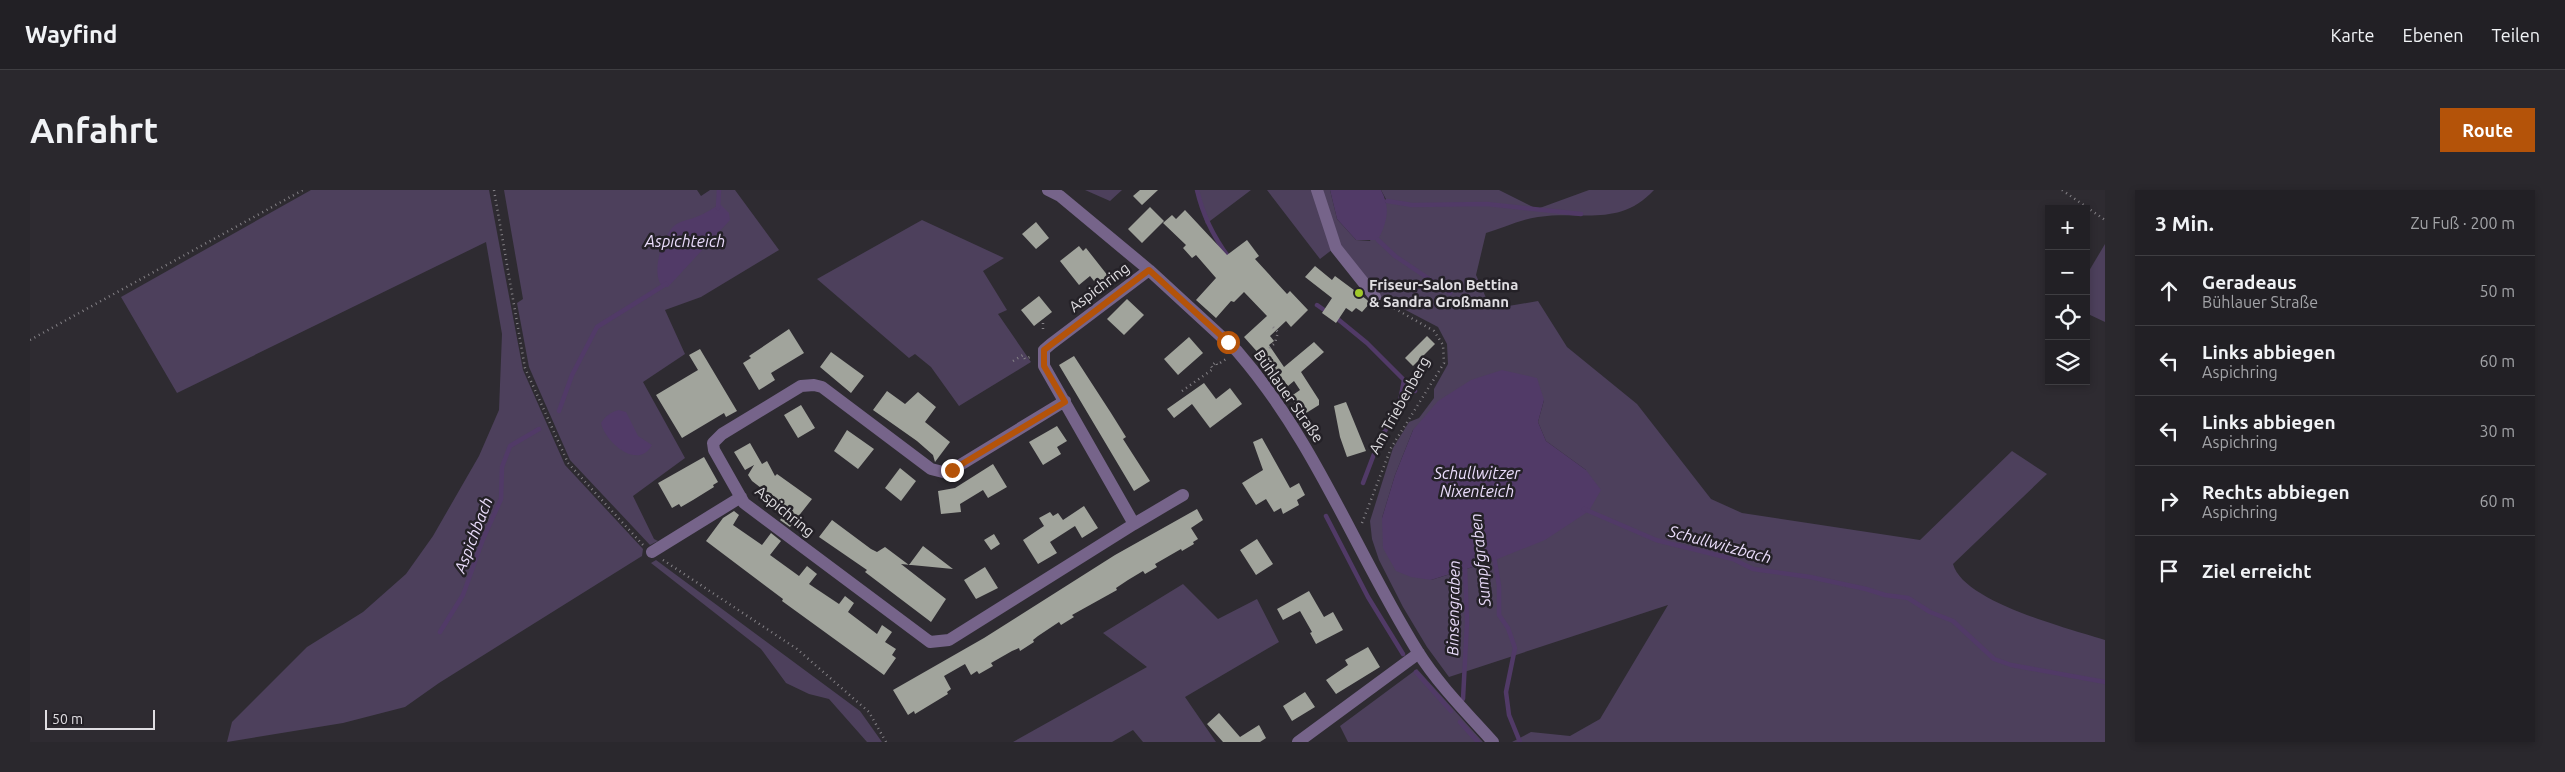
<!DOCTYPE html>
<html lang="de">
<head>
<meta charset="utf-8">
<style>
  body { margin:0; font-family:Ubuntu,sans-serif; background:#2a282d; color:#f1f3f6 }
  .controls { position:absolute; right:15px; top:15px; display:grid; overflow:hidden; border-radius:0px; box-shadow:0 2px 8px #0003 }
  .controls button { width:45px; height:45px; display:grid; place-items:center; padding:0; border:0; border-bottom:1px solid #3f3e42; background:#222025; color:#f1f3f6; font:25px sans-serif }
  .scale { position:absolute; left:15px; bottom:12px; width:110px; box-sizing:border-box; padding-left:5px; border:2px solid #e0dee2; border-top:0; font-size:14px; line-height:18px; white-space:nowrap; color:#e0dee2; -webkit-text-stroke:4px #242127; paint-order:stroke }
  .stop { position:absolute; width:15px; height:15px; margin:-11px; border:4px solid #b45309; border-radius:50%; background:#fff }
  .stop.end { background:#b45309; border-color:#fff; box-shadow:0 1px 5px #0008 }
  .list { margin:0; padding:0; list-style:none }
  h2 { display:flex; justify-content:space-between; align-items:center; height:65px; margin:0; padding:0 20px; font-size:21px }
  h2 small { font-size:16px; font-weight:400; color:#a2a3a7 }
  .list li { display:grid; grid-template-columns:32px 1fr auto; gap:15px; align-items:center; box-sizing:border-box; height:70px; padding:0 20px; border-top:1px solid #3f3e42 }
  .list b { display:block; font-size:19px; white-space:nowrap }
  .list p { margin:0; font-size:16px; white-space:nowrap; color:#a2a3a7 }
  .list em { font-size:16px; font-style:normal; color:#a2a3a7 }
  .icon { flex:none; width:28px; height:28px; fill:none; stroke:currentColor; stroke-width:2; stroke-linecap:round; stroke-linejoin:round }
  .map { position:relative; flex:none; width:2075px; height:552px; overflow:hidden; border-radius:0px }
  header { display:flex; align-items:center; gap:30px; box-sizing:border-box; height:70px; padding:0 25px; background:#222025; border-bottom:1px solid #3f3e42 }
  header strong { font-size:24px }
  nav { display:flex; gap:28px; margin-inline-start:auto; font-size:18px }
  .intro { display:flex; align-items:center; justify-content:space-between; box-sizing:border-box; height:120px; padding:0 30px }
  h1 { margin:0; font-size:35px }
  .button { padding:12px 22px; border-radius:0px; background:#b45309; color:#fff; font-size:18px; font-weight:700 }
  main { display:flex; gap:30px; padding:0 30px }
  aside { flex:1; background:#222025; border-radius:0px; box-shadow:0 2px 8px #0003 }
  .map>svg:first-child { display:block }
  .green { fill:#4d405c; fill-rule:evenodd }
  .water { fill:#513a67 }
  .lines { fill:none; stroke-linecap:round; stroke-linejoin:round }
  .stream { stroke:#513a67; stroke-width:4.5 }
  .building { fill:#a1a49c }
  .path { stroke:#858287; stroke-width:2.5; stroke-dasharray:1 4; stroke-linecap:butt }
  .minor { stroke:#76648a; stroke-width:12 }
  .route { stroke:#b45309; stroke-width:6 }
  .poi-dot { fill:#a1c92b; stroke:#242127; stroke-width:2 }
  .labels { text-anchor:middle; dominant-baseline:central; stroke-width:5; stroke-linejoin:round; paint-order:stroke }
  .poi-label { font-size:15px; font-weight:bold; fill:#e0dee2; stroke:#242127; text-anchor:start }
  .street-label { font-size:15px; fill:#e0dee2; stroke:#242127 }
  .water-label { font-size:16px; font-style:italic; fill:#ebddfc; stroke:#242127 }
</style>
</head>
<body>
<header>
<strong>Wayfind</strong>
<nav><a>Karte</a><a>Ebenen</a><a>Teilen</a></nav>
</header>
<div class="intro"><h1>Anfahrt</h1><a class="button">Route</a></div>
<main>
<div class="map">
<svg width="2075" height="552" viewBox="0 0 2075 552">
  <rect width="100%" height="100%" fill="#2e2b31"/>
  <path class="green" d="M281 0H459L493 180 535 275 613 359 612 366 409 493 375 517 313 533 197 552 202 532 277 457 333 422 376 384 403 346 449 266 469 220 472 144 456 52 147 203 91 107Z
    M474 0H667L671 6 680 0H705L749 60 671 107 635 120 655 164 613 192 655 268 603 306 624 349 628 351 620 355 540 270 499 177 487 113 493 109Z
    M1055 0H1092L1080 11Z
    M1165 0H1221L1176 34Z
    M1237 0H1283L1303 59 1290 69Z
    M1292 0H1300L1307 29 1326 50 1340 51 1357 11 1351 0H1469L1507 19 1559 0H1624C1589 38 1551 20 1508 27 1491 29 1473 38 1456 43L1446 85 1461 119 1508 111 1537 157 1607 214 1681 309 1712 323 1890 350 1982 261 2017 284 1923 374C1933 412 2040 439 2075 450V552H1482L1501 542 1540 546 1570 529 1638 415 1419 487 1397 457 1373 417 1349 370 1342 349 1340 331 1363 258 1379 232 1389 228 1404 208V199L1418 174 1417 154 1408 137 1347 105 1322 75 1303 43ZM1514 210 1508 232 1516 251 1556 280 1465 370 1401 390 1352 328 1365 285 1383 240Z
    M892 30 974 68 953 81 977 120 968 124 1001 172 929 216 901 177 885 164 879 168 787 89Z
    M2075 54V132L2056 123V86Z
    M626 370 830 521 852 552H837L799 509 779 504 756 493 731 459 621 373Z
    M1153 394 1188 429 1227 409 1249 452 1155 507 1186 552H1113L1103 540 1082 552H983L1117 477 1073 443Z
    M1387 479 1453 552H1318L1310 536Z"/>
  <path class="water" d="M1300 0H1351C1361 18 1357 32 1348 50H1326L1307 29Z
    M690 14 699 23 700 30 638 97H633C620 84 632 47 644 36 649 31 659 30 666 27 674 24 682 19 690 14Z
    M1472 180 1507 188 1514 210 1508 232 1516 251 1556 280 1571 300 1559 321 1515 350 1465 370 1401 390 1381 387 1366 381 1353 358 1352 328 1365 285 1383 240 1408 211 1441 190Z
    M589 220 596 222 608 246 622 255C608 281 575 252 571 233 576 226 580 222 589 220Z"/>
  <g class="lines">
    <path class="stream" d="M1167 0C1173 26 1184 48 1200 69
      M1357 11 1382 15 1457 14 1551 24
      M688 18 689 0
      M1348 50 1365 66 1420 103
      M1287 115 1297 122
      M1304 126 1337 153 1385 201
      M529 221 542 185 567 137 636 94
      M1333 293 1349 251 1369 217 1374 190
      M1554 319 1626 350 1703 369 1723 379 1780 387 1836 399 1855 405 1878 408 1900 422 1923 431 1964 469 1981 475 2075 492
      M1296 326 1338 407 1373 464
      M1464 366 1469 396V425L1478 438 1485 458 1476 502 1479 525 1490 552
      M410 442 433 405 453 349 471 309 472 277 480 256 509 239
      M1386 482 1421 521
      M1433 509 1437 432 1435 376
      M1430 532 1448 552"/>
  </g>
  <path class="building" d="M1110 0H1128L1112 15 1103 6Z
    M1120 17 1134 31 1112 53 1098 39Z
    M1155 20 1197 65 1217 50 1229 66 1225 69 1257 104 1260 101 1278 120 1261 137 1256 131 1240 146 1244 151 1239 155 1254 177 1284 152 1294 162 1271 182 1289 210V215L1273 225 1260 207 1270 200 1264 191 1258 196 1247 183 1244 185 1237 176 1239 175 1214 147 1237 126 1214 102 1204 112 1201 111 1186 128 1166 110 1186 88 1166 65 1162 68 1153 58 1156 55 1133 33 1142 25 1146 29Z
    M1006 32 1019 48 1006 59 992 44Z
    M1049 56 1053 61 1056 58 1082 91 1071 100 1060 86 1049 95 1030 71Z
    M1285 76 1302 90 1305 86 1336 109 1340 113 1332 122 1326 118 1322 122 1316 118 1306 133 1292 123 1302 108 1275 87Z
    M1009 106 1022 122 1004 136 991 120Z
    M1097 109 1114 125 1094 145 1077 129Z
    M759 139 774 163 741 183 745 190 729 200 713 173 721 168 719 166Z
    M1397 146 1405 154 1383 176 1375 168Z
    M1159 147 1173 163 1148 185 1134 169Z
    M670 159 707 221 696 227 694 223 652 248 626 205 668 180 659 165Z
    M801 162 834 186 821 203 790 177Z
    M1044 166 1081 223 1096 247 1093 249 1120 291 1104 301 1029 175Z
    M1174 193 1186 209 1200 198 1212 214 1180 238 1162 214 1144 228 1137 219Z
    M857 201 875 214 888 202 906 217 895 232 920 252 905 272 903 265 887 251 843 220Z
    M1316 212 1336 261 1317 267 1310 247 1304 216Z
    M771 215 785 238 768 248 754 225Z
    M1027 236 1037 251 1027 257 1031 264 1013 275 999 252Z
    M817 240 844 259 828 279 804 261Z
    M1232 248 1260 298 1269 293 1275 305 1267 310 1269 315 1253 324 1251 318 1244 322 1236 309 1226 315 1212 293 1233 280 1223 252Z
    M720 253 732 274 737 271 745 286 747 284 782 309 760 337 750 330 756 323 741 311 743 307 722 291 718 285 724 275 715 280 704 262Z
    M674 267 688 292 683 295 684 297 663 310 651 317 649 314 642 318 628 293Z
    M963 274 977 297 958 308 953 300 930 314 931 322 911 324 908 301 925 298Z
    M870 278 886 291 871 311 855 298Z
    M1054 316 1068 338 1052 348 1045 336 1020 352 1027 363 1008 374 993 350 1014 336 1009 328 1020 322 1023 326 1028 323 1033 330Z
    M1167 319 1173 330 1161 338 1168 349 1163 352 1164 354 1152 361 1151 359 1125 374 1127 377 1115 384 1113 381 1098 390 1086 398 1087 400 1042 425 1044 427 1031 435 1029 432 1008 446 1003 450 1004 452 990 461 989 458 982 461 961 473 963 476 949 484 947 481 941 485 935 474 914 486 921 499 917 502 918 504 885 524 884 521 878 525 863 500 954 448 1085 365Z
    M704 321 709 325 703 335 732 355 741 343 751 351 740 365 769 386 777 376 787 384 779 394 809 414 815 406 824 413 818 422 847 444 852 435 862 442 855 452 866 459 862 465 866 468 854 485 752 411 753 409 676 351 693 328Z
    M802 330 841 359 847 362 855 357 879 375 893 356 923 379 871 374 916 409 901 432 835 382 837 380 789 347Z
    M964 344 970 354 961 360 954 350Z
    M1227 349 1243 374 1226 385 1210 360Z
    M955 377 968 398 946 409 934 390Z
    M1279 401 1294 427 1303 422 1313 440 1286 454 1280 443 1282 442 1270 421 1253 430 1247 419Z
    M1338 457 1350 477 1306 504 1296 490 1318 475 1315 470Z
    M1275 502 1285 517 1262 531 1253 516Z
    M1189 523 1210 547 1229 535 1236 548 1230 552H1193L1177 534Z"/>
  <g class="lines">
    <path class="path" d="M464 0 495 178 538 273 613 355
      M2032 0 2075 30
      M1013 133V142
      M0 150 273 0
      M1228 168 1245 153 1248 142 1243 137
      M983 171 993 165 995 169 1002 166
      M1152 201 1183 179 1181 176 1186 172 1187 175 1196 169
      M1332 333 1361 258 1414 173 1413 155 1404 141 1355 113
      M633 370 767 459 839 522 856 552"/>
    <path class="minor" d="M1018 0 1030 6 1119 80 1207 161C1286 252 1325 361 1388 462 1408 494 1437 523 1463 552
      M1287 0 1306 58 1345 107
      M1035 211 917 283 901 279 792 197 784 195 771 196 692 244 683 253 684 260 714 313 900 452 919 450 1104 334 1014 176V160L1021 154 1119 80
      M1104 334 1153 305
      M622 362 711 307
      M1268 552 1389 463"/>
  </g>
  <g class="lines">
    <path class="route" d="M922 280 1035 212 1014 176V160L1119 80 1198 152"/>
  </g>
  <circle class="poi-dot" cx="1329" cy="103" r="5"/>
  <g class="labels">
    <g class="poi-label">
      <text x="1339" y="94">Friseur-Salon Bettina<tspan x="1339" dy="17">&amp; Sandra Großmann</tspan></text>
    </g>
    <g class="street-label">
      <text transform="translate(1069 97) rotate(-37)">Aspichring</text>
      <text transform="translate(1259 206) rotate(55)">Bühlauer Straße</text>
      <text transform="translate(1369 215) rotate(-61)">Am Triebenberg</text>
      <text transform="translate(755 321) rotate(39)">Aspichring</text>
    </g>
    <g class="water-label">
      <text x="655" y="51">Aspichteich</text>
      <text x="1447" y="283">Schullwitzer<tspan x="1447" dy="18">Nixenteich</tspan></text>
      <text transform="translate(443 345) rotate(-69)">Aspichbach</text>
      <text transform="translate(1690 354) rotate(15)">Schullwitzbach</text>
      <text transform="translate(1450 370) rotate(-96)">Sumpfgraben</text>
      <text transform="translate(1423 418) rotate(-89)">Binsengraben</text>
    </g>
  </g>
</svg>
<div class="controls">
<button>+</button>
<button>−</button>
<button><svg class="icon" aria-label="locate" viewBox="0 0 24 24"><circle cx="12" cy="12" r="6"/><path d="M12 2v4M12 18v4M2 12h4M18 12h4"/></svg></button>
<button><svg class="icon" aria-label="layers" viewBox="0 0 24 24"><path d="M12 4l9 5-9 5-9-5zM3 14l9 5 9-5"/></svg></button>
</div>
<div class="scale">50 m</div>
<div class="stop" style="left:1198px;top:152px"></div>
<div class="stop end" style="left:922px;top:280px"></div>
</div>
<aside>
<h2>3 Min.<small>Zu Fuß · 200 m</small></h2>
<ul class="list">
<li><svg class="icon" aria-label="ahead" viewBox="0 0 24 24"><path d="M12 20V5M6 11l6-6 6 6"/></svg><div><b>Geradeaus</b><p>Bühlauer Straße</p></div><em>50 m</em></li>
<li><svg class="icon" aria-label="left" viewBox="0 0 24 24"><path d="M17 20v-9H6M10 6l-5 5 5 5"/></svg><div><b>Links abbiegen</b><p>Aspichring</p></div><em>60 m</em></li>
<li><svg class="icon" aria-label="left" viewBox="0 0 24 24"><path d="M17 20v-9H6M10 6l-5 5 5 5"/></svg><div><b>Links abbiegen</b><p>Aspichring</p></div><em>30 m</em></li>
<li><svg class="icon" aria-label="right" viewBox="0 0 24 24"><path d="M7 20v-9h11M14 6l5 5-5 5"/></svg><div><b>Rechts abbiegen</b><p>Aspichring</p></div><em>60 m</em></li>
<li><svg class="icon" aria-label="arrive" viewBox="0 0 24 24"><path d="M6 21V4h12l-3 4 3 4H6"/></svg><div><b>Ziel erreicht</b></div></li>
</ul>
</aside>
</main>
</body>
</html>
